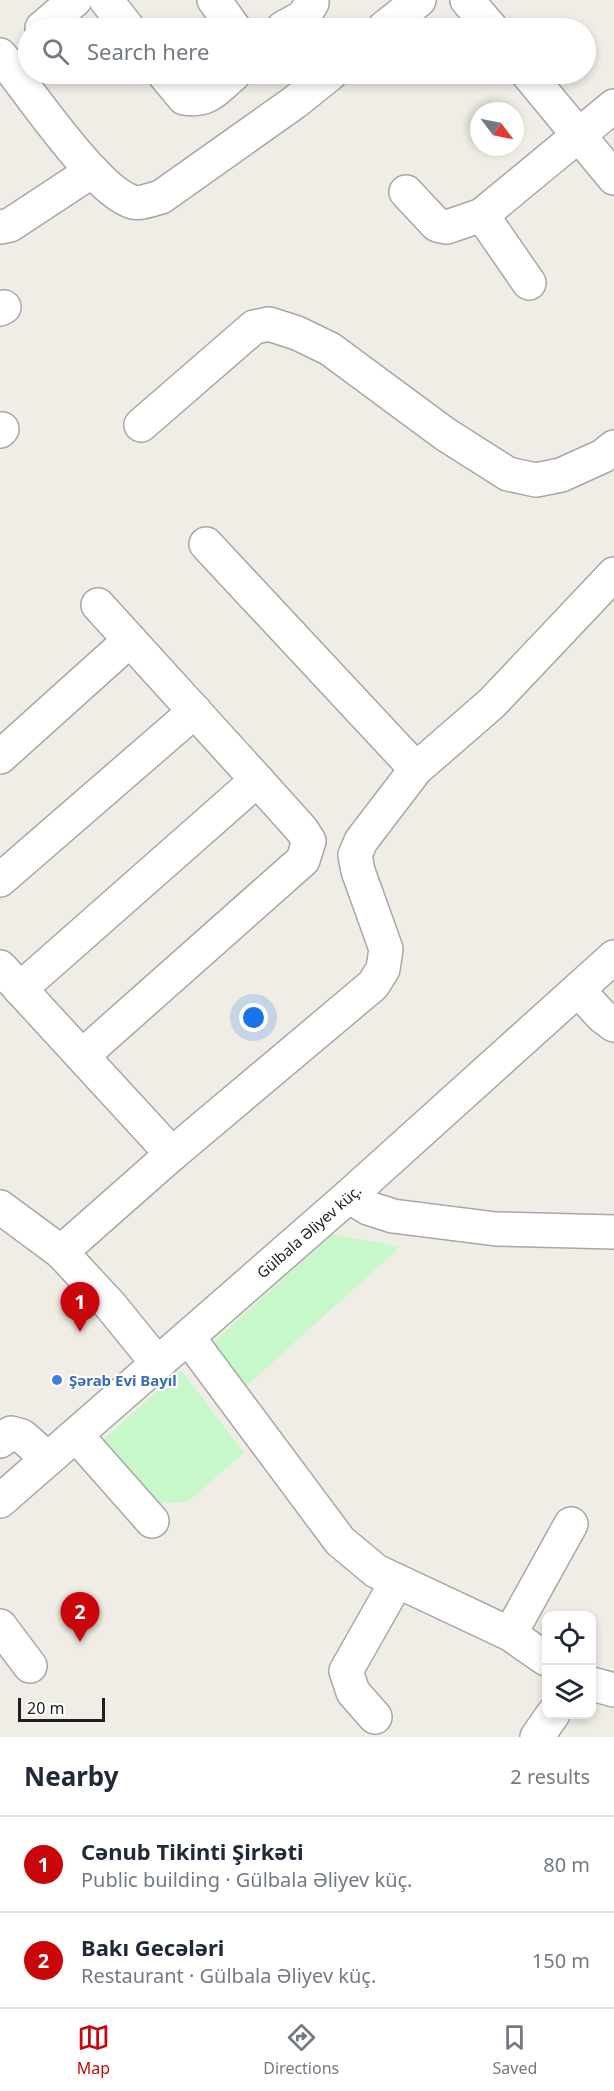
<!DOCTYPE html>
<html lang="en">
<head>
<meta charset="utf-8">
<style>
  body { margin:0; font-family:"Noto Sans",sans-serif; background:#f6f6f7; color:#1f2937 }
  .controls { position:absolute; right:18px; bottom:18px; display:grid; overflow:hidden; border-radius:12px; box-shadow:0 3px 9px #0003 }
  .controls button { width:54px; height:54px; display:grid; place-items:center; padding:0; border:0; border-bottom:2px solid #e0e1e3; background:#fff; color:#1f2937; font:30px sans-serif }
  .compass { position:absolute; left:470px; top:102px; width:54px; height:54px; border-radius:50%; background:#fff; box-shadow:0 3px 9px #0003; rotate:122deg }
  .scale { position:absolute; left:18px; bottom:15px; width:87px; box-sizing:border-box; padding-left:6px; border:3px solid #202020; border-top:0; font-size:16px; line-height:21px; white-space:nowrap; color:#202020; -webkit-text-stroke:4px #fff; paint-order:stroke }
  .you { position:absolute; left:254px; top:1018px; width:21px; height:21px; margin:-15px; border:4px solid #fff; border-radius:50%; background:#1a73e8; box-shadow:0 0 0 9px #1a73e833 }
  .badge { display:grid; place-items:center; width:39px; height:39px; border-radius:50%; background:#ca060b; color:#fff; font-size:20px; font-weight:700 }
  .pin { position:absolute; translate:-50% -50px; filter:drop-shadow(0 2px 3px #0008) }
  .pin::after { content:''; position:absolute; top:32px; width:21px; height:18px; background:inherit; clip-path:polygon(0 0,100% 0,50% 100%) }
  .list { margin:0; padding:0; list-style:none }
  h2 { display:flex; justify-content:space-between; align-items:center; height:78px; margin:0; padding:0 24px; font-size:26px }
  h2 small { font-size:20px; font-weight:400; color:#747a83 }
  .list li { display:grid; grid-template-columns:39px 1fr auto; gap:18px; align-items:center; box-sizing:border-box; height:96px; padding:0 24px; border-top:2px solid #e0e1e3 }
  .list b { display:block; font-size:22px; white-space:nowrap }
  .list p { margin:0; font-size:20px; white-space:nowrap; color:#747a83 }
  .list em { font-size:20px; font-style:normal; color:#747a83 }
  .icon { flex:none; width:33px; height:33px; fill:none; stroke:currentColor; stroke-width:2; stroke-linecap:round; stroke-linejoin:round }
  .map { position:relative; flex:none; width:614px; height:1737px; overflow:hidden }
  .search { position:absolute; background:#fff; box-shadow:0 3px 9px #0003; left:18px; right:18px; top:18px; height:66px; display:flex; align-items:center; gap:15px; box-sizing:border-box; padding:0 21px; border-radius:33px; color:#747a83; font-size:22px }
  .sheet { height:270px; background:#fff }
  nav { display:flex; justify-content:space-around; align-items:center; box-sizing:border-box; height:84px; border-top:2px solid #e0e1e3; background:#fff; font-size:16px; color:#747a83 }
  nav a { display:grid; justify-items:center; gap:3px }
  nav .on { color:#ca060b }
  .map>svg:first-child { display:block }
  .park { fill:#c6f8c9 }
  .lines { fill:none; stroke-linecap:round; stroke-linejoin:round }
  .minor-casing { stroke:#a7a7a7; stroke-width:36 }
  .minor { stroke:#fff; stroke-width:33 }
  .shop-dot { fill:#3f7fe0; stroke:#fff; stroke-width:2 }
  .labels { text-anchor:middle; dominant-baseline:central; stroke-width:4.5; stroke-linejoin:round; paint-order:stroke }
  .street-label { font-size:15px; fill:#202020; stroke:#fff }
  .shop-label { font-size:15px; font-weight:bold; fill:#366cbe; stroke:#fff; text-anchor:start }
</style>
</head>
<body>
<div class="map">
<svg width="614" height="1737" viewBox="0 0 614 1737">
  <rect width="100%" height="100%" fill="#f0ede7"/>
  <path class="park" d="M332 1234 400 1247 242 1390 208 1347Z
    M181 1370 244 1453 187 1502 149 1503 103 1440Z"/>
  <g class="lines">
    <g class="minor-casing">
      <g id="minor">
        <path d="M106 0 128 28"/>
        <path d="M214 0 234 28"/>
        <path d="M467 0 491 28"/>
        <path d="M42 28 75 0"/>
        <path d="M283 28 303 17 312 3 311 0"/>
        <path d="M384 28 419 0"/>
        <path d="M0 55C27 88 96 192 133 202 141 204 153 199 161 197L295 102 330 74"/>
        <path d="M164 74 184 98C209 102 216 89 234 74"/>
        <path d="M528 74 614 178"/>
        <path d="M406 192 437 225 447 227 482 215 614 106"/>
        <path d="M482 215 529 283"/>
        <path d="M0 227 10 225 92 171"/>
        <path d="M0 309 4 307"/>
        <path d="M141 425 254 327 269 324 297 333 330 349 445 434 508 474 536 480 561 475 603 456 614 447"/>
        <path d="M0 431 2 429"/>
        <path d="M206 544 416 769"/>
        <path d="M0 757 130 640"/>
        <path d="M0 880 195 711"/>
        <path d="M0 967 172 1154"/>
        <path d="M20 989 257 780"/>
        <path d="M578 990 602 1016 614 1025"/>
        <path d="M82 1056 303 860 309 841 302 830 257 780 98 605"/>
        <path d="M349 1196 368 1208 393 1216 496 1229 614 1232"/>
        <path d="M0 1207 61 1252"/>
        <path d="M188 1337 340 1541 376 1571 510 1634 546 1659"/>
        <path d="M158 1364 111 1306 61 1252 172 1154 373 985 383 969 386 949 358 871 355 855 361 841 416 769 492 703 614 574"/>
        <path d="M76 1435 152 1521"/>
        <path d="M0 1441 11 1433 22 1436 48 1459"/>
        <path id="s1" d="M0 1501 349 1196 614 957"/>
        <path d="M0 1626 30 1666"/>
        <path d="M510 1634 571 1524"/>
        <path d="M592 1684 614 1690"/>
        <path d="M375 1717 353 1692 346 1671 397 1581"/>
        <path d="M537 1737 553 1714"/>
      </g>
    </g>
    <use href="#minor" class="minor"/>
  </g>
  <circle class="shop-dot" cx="57" cy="1380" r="6"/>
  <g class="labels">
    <g class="street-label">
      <text stroke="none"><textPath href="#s1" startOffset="410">Gülbala Əliyev küç.</textPath></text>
    </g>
    <g class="shop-label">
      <text x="69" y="1380">Şərab Evi Bayıl</text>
    </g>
  </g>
</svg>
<div class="controls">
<button><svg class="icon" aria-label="locate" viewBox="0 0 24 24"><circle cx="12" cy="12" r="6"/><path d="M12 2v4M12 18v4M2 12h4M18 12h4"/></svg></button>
<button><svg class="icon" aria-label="layers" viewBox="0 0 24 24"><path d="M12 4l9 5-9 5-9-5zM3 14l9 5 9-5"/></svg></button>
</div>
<svg class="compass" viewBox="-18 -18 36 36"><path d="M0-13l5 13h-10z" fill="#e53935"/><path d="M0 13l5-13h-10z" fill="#747a83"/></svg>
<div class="scale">20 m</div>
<div class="you"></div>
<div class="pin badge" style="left:80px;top:1332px">1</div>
<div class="pin badge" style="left:80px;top:1642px">2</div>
<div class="search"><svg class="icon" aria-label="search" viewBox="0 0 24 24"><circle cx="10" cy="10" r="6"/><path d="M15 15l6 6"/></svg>Search here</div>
</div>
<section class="sheet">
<h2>Nearby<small>2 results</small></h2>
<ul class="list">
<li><span class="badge">1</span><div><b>Cənub Tikinti Şirkəti</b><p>Public building · Gülbala Əliyev küç.</p></div><em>80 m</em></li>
<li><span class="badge">2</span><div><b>Bakı Gecələri</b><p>Restaurant · Gülbala Əliyev küç.</p></div><em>150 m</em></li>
</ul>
</section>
<nav>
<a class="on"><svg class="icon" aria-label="map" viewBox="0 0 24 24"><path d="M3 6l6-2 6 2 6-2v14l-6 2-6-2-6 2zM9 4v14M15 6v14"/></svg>Map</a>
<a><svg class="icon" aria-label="directions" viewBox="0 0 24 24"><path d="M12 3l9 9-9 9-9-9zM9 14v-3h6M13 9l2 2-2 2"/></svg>Directions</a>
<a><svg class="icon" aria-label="saved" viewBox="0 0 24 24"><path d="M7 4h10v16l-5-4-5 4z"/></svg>Saved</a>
</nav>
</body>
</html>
